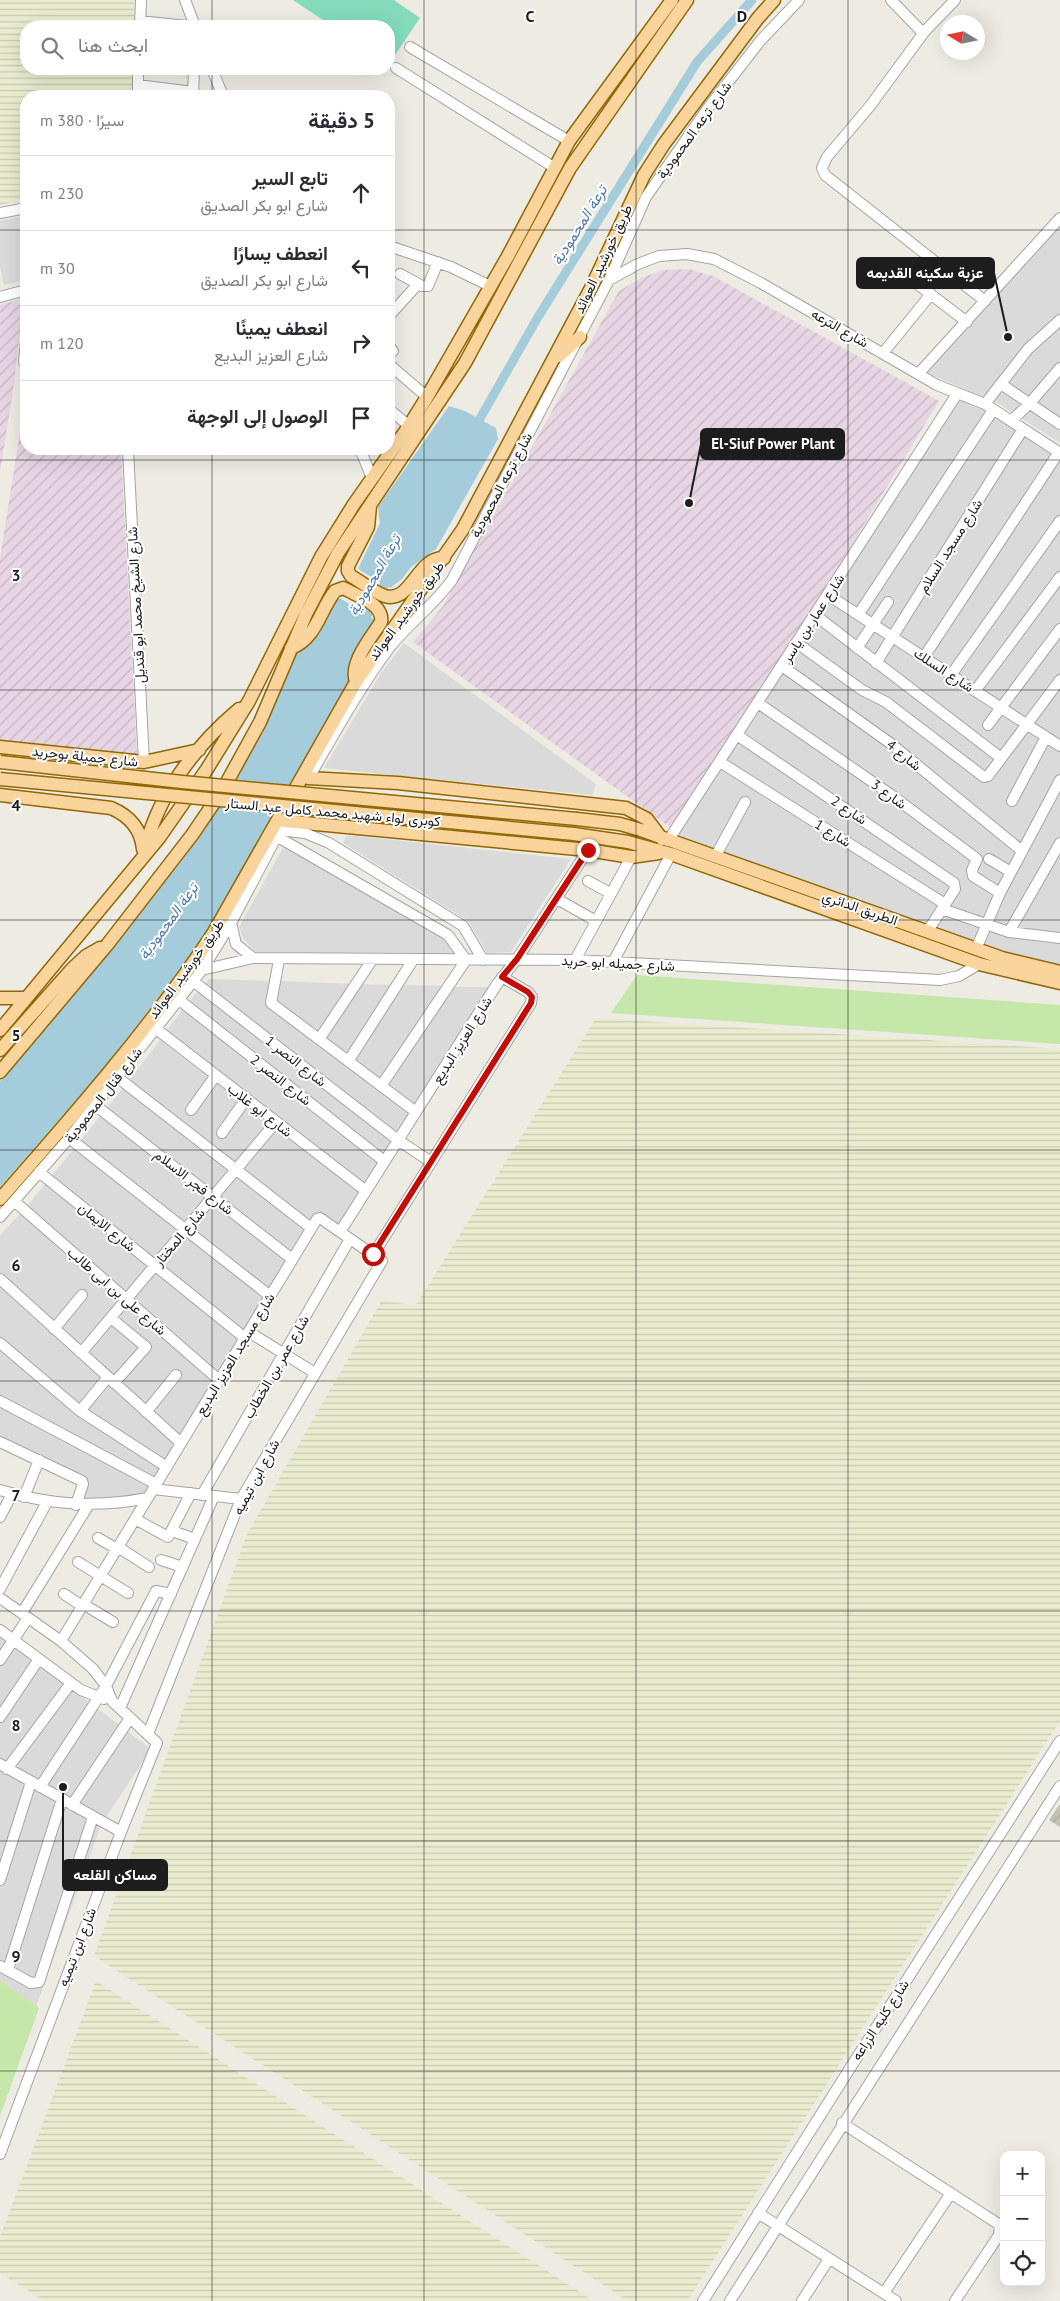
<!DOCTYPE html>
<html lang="ar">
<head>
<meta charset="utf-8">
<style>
  body { margin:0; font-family:"PT Sans",Vazirmatn,sans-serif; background:#f2f2f3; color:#2b2b33; direction:rtl }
  .controls { position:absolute; right:15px; bottom:15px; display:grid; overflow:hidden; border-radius:10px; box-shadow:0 5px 20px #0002 }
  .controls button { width:45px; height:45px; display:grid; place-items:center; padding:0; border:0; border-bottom:1px solid #e1e1e2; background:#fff; color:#2b2b33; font:25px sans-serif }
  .compass { position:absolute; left:940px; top:15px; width:45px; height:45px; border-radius:50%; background:#fff; box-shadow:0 5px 20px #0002; rotate:280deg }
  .stop { position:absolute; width:15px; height:15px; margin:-11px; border:4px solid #c30d06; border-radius:50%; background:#fff }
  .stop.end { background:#c30d06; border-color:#fff; box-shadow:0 1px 5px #0008 }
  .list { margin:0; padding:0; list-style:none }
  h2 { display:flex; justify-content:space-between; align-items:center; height:65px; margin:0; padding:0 20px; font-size:21px }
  h2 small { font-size:16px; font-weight:400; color:#7c7c81 }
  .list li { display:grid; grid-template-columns:32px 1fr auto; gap:15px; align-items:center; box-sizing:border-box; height:75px; padding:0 20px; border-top:1px solid #e1e1e2 }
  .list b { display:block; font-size:19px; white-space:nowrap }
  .list p { margin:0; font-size:16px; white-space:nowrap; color:#7c7c81 }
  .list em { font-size:16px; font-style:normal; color:#7c7c81 }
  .icon { flex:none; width:28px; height:28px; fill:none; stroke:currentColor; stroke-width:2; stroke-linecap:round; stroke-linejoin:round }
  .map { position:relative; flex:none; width:1060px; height:2301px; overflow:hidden; direction:ltr }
  .search { position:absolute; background:#fff; box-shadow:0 5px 20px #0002; left:20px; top:20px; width:375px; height:55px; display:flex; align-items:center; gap:12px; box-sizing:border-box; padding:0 18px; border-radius:20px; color:#7c7c81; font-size:19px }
  .panel { position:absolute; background:#fff; box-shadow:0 5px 20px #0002; left:20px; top:90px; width:375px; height:365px; border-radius:20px; direction:rtl }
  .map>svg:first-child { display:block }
  .residential { fill:#dbdada }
  .industrial { fill:url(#industrial-furrows) }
  .construction { fill:url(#construction-furrows) }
  .farmland { fill:url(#farmland-rules) }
  .grass { fill:#c6e7aa }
  .pitch { fill:#83dbbc }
  .water { fill:#a4ccda }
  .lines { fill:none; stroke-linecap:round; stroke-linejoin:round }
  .canal { stroke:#a4ccda; stroke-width:9 }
  .minor-casing { stroke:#a4a4a4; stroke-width:12 }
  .major-casing { stroke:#916805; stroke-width:15 }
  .minor { stroke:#fff; stroke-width:10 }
  .major { stroke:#f9d49d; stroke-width:12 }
  .major-bridge-casing { stroke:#916805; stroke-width:15; stroke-linecap:butt }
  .major-bridge { stroke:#f9d49d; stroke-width:12 }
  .route { stroke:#c30d06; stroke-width:6 }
  .grid { fill:none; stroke:#1d1d1d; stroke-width:1; stroke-opacity:0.55 }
  .labels { text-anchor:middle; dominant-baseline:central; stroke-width:4; stroke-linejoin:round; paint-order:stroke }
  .street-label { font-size:14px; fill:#1d1d1d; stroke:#fff }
  .water-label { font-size:15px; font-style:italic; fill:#4d78a9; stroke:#fff }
  .grid-label { font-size:16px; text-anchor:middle; font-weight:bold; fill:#1d1d1d; stroke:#fff; stroke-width:4; stroke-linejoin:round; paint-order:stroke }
  .leader { fill:none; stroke:#1d1d1d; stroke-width:2 }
  .callout-dot { fill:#1d1d1d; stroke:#fff; stroke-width:2 }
  .callout { fill:#1d1d1d; stroke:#1d1d1d; stroke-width:2 }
  .callout-label { font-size:15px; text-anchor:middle; font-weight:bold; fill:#fff }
</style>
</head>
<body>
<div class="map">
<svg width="1060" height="2301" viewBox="0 0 1060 2301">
  <defs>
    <pattern id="industrial-furrows" width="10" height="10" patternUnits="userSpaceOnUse" patternTransform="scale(1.25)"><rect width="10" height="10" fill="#e7d5e3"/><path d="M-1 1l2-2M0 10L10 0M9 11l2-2" fill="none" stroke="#c6b6c2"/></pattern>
    <pattern id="construction-furrows" width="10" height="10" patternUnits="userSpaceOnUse" patternTransform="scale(1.25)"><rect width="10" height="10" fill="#c1c2af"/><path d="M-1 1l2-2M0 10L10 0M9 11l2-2" fill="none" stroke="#a5a696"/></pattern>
    <pattern id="farmland-rules" width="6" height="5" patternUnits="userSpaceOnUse" patternTransform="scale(1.25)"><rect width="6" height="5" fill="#e9ecce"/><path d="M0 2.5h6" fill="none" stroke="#c7cab0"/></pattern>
  </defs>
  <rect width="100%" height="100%" fill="#eeebe3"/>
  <path class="residential" d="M1060 214V443L999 404 926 372Z
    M26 215V280L4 285 0 268V221Z
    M957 398 981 404 1060 458V965L1003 951 670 840Z
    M404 643 596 784 592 795 324 768 381 673Z
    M346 836H356L571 859 511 952 487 953 468 921 343 843Z
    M284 846 443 939 454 953 255 952 243 938 239 927Z
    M209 979 274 981 269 1005 414 1113 398 1137 203 986Z
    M278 981 353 984 320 1034 274 1002Z
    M358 984 396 985 349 1055 325 1037Z
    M399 985 446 986 382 1081 352 1058Z
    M451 987H492L417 1107 386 1084Z
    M198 991 395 1142 384 1158 188 1003Z
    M183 1009 381 1162 366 1187 165 1033Z
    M160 1040 242 1103 219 1136 220 1138 244 1105 271 1125 237 1166 129 1081Z
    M123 1088 231 1172 214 1192 107 1108Z
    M101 1115 208 1200 187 1225 80 1141Z
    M273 1127 362 1192 339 1228 323 1217 311 1224 240 1170Z
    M75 1148 181 1232 156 1261 52 1175Z
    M235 1173 308 1231 293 1255 217 1195Z
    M46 1183 151 1267 127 1295 27 1206Z
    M211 1202 290 1262 272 1291 190 1227Z
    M21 1213 122 1301 82 1349 0 1273V1235Z
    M185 1234 266 1299 246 1333 161 1264Z
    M154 1272 241 1342 220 1373 133 1297Z
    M0 1287 103 1380 79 1407 0 1340Z
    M128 1306 216 1384 182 1439 119 1381 148 1347 116 1319Z
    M114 1323 142 1347 116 1378 87 1353Z
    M0 1348 164 1468 156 1481 0 1397Z
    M107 1383 178 1446 166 1464 84 1410Z
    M0 1404 154 1485 147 1497 79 1504 86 1483 0 1439Z
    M0 1635 151 1749 101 1825 36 2007 0 1980Z"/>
  <path class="industrial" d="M689 269 713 276 939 401 794 640 671 828 413 642 443 606 619 291 641 278 663 270Z
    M24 298 13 391 0 471V305Z
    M26 394V449H121L137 755 0 740V558Z"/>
  <path class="construction" d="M1060 1804V1827L1049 1820Z"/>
  <path class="farmland" d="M0 0H134V26H26V69H133V96H26V199L0 205Z
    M596 1018 1060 1049V1721L687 2301H628L94 1956 247 1534 382 1300 415 1306Z
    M96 1981 594 2301H44L0 2273V2237Z"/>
  <path class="grass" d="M637 975 1060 1005V1044L611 1013Z
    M0 1980 39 2008 0 2116Z"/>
  <path class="pitch" d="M293 0H394L420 18 389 64V26H332Z"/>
  <path class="water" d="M449 406 465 411 496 428 498 439 436 549 411 567 402 579 390 588 358 569 380 523 378 507Z
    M338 597 375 620C364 638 345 661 350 683L217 919 181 969 98 1075 0 1187V1081L47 1025 212 815 295 653Z"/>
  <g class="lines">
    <path class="canal" d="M474 429 538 317 697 62 752 0
      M362 624 390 574"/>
    <g class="minor-casing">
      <path id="minor" d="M185 0 195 26
        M891 0 923 33
        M955 0 925 31 870 106 827 157 822 168 825 175 985 301
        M140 21 187 26
        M140 26 141 0
        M410 47 569 141
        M396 68 555 168
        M212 69 223 96
        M138 85 193 92
        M138 96V69
        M193 96 194 69
        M0 213 26 208
        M389 246 451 267 490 286
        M400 274 422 286H428L438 262
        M908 277 967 322
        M609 280 638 264 659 256 687 254 714 259 761 283 937 385 985 404 1060 453
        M0 297 26 290
        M389 316 418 284
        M26 341 24 362H26
        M389 346 393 351
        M883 353 931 294
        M391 366 427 397
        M919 373 1060 218
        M1001 384 1060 424
        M985 404 1028 349 1060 320
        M389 409 409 426
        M1011 421 1030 403 1060 368
        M128 449 144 762
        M360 449 372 478
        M828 595 1060 746
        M815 615 1001 758
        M858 615 993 410
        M797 643 862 690 886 702 984 777 988 776 1060 680
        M857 648 888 602
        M924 657 1059 452
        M876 663 1023 429
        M782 666 890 743 1022 851
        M951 675 1060 521
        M975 691 1060 577
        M758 703 890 794 977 859 972 870 973 876 1000 893
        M988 725 1060 629
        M737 735 954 883 955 889 927 932
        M720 762 945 904
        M311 774C336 731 360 687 390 647 409 623 434 605 452 580L609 280 646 197 708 108 761 40 799 0
        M1012 801 1046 737
        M279 830 305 833 329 843 463 926 483 960
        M276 836 448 935 466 960 381 1086
        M668 841 957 394
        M715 857 745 802
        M989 859 1011 872
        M588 881 610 893
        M557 899 596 921
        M942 909 1009 932 1060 938
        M231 923 236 944 253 958
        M1009 932 1060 843
        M976 949 1000 893 1060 780
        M279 960 271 1003 416 1112
        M575 960 631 857
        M613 962 671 854
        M202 970 253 958 575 960 940 980 959 976 979 964
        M193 981 398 1140 431 1162
        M178 999 384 1161
        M155 1028 366 1191
        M320 1038 372 960
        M349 1060 413 960
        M117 1077 311 1228
        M95 1105 292 1259
        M191 1110 216 1075
        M222 1133 246 1099
        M69 1138 270 1296
        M39 1172 245 1338
        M14 1201 219 1380
        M0 1217 69 1138 202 970 231 923 288 815
        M340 1232 497 984 517 959 588 850
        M373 1255 531 1003 532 997 528 992 502 977
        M0 1279 181 1443
        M111 1318 146 1347 114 1383
        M54 1329 82 1295
        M249 1332 315 1373
        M0 1343 80 1411 167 1467
        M81 1353 276 1122
        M0 1401 156 1484
        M80 1411 108 1377
        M146 1412 176 1375
        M0 1442 82 1481 83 1484 76 1505
        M153 1489 241 1499
        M0 1490C50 1505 96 1508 148 1498
        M202 1495 350 1239
        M24 1497 39 1460
        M0 1517 12 1494
        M135 1519 168 1537 191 1493
        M172 1531 195 1539
        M98 1538 117 1549
        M118 1547 149 1567
        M161 1560 183 1567
        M78 1562 128 1593
        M0 1589 47 1502
        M64 1594 82 1606
        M0 1598 61 1641 93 1669 106 1686 112 1701 157 1743 121 1832 0 2154
        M83 1604 113 1622
        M22 1613 88 1506
        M0 1630 81 1690 104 1699
        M61 1641 317 1219 320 1218 382 1261 241 1499 148 1734
        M0 1660 28 1618
        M120 1708 214 1496
        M0 1717 39 1659
        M0 1764 121 1832
        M7 1769 71 1683
        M40 1787 106 1686 156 1591 171 1594
        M72 1805 130 1718
        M0 1880 31 1782
        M0 1966 31 1983 39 1982 93 1817
        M8 1970 62 1799
        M842 2123 1000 2225 999 2235 955 2301
        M758 2213 896 2301
        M884 2293 951 2193
        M703 2301 854 2062 1060 1741
        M730 2301 1060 1786
        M802 2301 829 2259"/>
    </g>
    <g class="major-casing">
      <path id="major" d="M559 356 580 337
        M370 506 368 527 348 566V571L351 576C362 582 373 592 385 596 411 604 417 557 444 558
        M291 648C316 639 320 610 335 591L343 588 347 590C360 597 384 605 381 622 371 638 349 663 356 682
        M0 747 144 762 199 750
        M308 778 398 783 626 808 647 819 662 839
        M0 795 111 808C130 816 141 829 143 849
        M577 819 620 824 641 830 1002 958 1060 972
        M284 821 588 850 631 857 659 853
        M574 834 628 842 671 854 979 964 1060 983
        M144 855C155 798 195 746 239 709
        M0 998H26
        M0 1030 159 838 207 769 249 701 321 557 354 504 409 426 427 397 508 256 569 141 672 0
        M0 1050 72 969 86 956 100 948
        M0 1072 107 945 192 835 222 791 260 722 306 614 338 553 465 363 570 168 687 0
        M0 1199C74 1115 153 1025 214 932L356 682 463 529 591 288 644 175 664 144 758 18 774 0"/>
    </g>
    <use href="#minor" class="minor"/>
    <use href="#major" class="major"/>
    <g class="major-bridge-casing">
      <path id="major-bridge" d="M0 762 182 782 577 819
        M0 779 574 834"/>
    </g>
    <use href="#major-bridge" class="major-bridge"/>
  </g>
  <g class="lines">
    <path class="route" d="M373 1254 531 1003 532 997 528 992 502 977 517 959 588 850"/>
  </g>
  <path class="grid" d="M212 0V26M424 0V2301M636 0V2301M848 0V2301M212 69V96M0 230H26M389 230H1060M212 449V2301M0 460H1060M0 690H1060M0 920H1060M0 1150H1060M0 1381H1060M0 1611H1060M0 1841H1060M0 2071H1060"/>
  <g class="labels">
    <g class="street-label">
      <text transform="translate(694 130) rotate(-54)">شارع ترعه المحمودية</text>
      <text transform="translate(603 259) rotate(-65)">طريق خورشيد, العوائد</text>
      <text transform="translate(840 328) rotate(30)">شارع الترعه</text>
      <text transform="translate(501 485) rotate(-62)">شارع ترعه المحمودية</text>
      <text transform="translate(950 546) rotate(-58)">شارع مسجد السلام</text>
      <text transform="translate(136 605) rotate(-93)">شارع الشيخ محمد ابو قنديل</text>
      <text transform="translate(406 611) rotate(-54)">طريق خورشيد, العوائد</text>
      <text transform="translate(813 618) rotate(-57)">شارع عمار بن ياسر</text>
      <text transform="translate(944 670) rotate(33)">شارع السلك</text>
      <text transform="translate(904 755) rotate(39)">شارع 4</text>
      <text transform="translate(85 756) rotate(6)">شارع جميلة بوحريد</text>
      <text transform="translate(889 794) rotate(36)">شارع 3</text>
      <text transform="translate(849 810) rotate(34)">شارع 2</text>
      <text transform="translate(333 812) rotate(5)">كوبرى لواء شهيد محمد كامل عبد الستار</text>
      <text transform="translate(833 833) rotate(32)">شارع 1</text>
      <text transform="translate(860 908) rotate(19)">الطريق الدائري</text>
      <text transform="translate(618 963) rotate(3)">شارع جميله ابو حريد</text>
      <text transform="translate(186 969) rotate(-54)">طريق خورشيد, العوائد</text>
      <text transform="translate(462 1040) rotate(-58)">شارع العزيز البديع</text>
      <text transform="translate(296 1061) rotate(38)">شارع النصر 1</text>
      <text transform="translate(281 1080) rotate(38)">شارع النصر 2</text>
      <text transform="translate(103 1095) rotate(-52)">شارع قنال المحمودية</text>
      <text transform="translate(260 1110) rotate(38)">شارع ابو غلاب</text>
      <text transform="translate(194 1182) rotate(38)">شارع فجر الاسلام</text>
      <text transform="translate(107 1227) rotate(39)">شارع الايمان</text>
      <text transform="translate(179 1237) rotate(-50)">شارع المختار</text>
      <text transform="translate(117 1291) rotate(41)">شارع على بن ابى طالب</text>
      <text transform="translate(235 1354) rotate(-59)">شارع مسجد العزيز البديع</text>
      <text transform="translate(276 1367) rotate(-60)">شارع عمر بن الخطاب</text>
      <text transform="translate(256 1477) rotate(-62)">شارع ابن تيميه</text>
      <text transform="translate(77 1947) rotate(-69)">شارع ابن تيميه</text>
      <text transform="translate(880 2020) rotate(-57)">شارع كليه الزراعه</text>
    </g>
    <g class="water-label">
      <text transform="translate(579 225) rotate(-58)">ترعة المحمودية</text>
      <text transform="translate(374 575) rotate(-60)">ترعة المحمودية</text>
      <text transform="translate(168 921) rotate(-54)">ترعة المحمودية</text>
    </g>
  </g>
  <g class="grid-label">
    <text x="530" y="22">C</text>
    <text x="742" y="22">D</text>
    <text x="16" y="581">3</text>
    <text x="16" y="811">4</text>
    <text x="16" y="1041">5</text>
    <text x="16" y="1271">6</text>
    <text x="16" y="1501">7</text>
    <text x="16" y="1731">8</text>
    <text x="16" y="1962">9</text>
  </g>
  <path class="leader" d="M1008 337L994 273M689 503L701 444M63 1787L63 1875"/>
  <g class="callout-dot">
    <circle cx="1008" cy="337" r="5"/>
    <circle cx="689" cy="503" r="5"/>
    <circle cx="63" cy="1787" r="5"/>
  </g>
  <g class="callout">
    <rect x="857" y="258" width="137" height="30" rx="5"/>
    <rect x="701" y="429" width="143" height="30" rx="5"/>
    <rect x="63" y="1860" width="104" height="30" rx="5"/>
  </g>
  <g class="callout-label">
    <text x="925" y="278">عزبة سكينه القديمه</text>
    <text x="773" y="449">El-Siuf Power Plant</text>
    <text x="115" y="1880">مساكن القلعه</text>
  </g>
</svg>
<div class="controls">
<button>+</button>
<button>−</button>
<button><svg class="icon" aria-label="locate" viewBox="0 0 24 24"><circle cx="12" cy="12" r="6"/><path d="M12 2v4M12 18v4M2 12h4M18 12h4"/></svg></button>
</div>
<svg class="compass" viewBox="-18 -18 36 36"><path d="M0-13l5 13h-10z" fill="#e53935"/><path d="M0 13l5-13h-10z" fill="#7c7c81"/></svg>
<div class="stop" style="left:373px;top:1254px"></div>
<div class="stop end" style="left:588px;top:850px"></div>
<div class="search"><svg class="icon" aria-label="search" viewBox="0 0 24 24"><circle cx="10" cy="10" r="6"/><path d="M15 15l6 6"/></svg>ابحث هنا</div>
<section class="panel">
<h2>5 دقيقة<small>سيرًا · 380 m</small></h2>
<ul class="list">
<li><svg class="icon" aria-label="ahead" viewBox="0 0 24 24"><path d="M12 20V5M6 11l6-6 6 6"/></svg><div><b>تابع السير</b><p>شارع ابو بكر الصديق</p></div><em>230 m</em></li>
<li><svg class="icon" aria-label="left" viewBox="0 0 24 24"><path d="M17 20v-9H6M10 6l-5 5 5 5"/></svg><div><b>انعطف يسارًا</b><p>شارع ابو بكر الصديق</p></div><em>30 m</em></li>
<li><svg class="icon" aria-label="right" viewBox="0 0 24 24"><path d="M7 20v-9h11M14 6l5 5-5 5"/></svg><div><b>انعطف يمينًا</b><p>شارع العزيز البديع</p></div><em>120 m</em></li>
<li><svg class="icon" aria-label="arrive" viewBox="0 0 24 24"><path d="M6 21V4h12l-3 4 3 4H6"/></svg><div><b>الوصول إلى الوجهة</b></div></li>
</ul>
</section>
</div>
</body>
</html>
